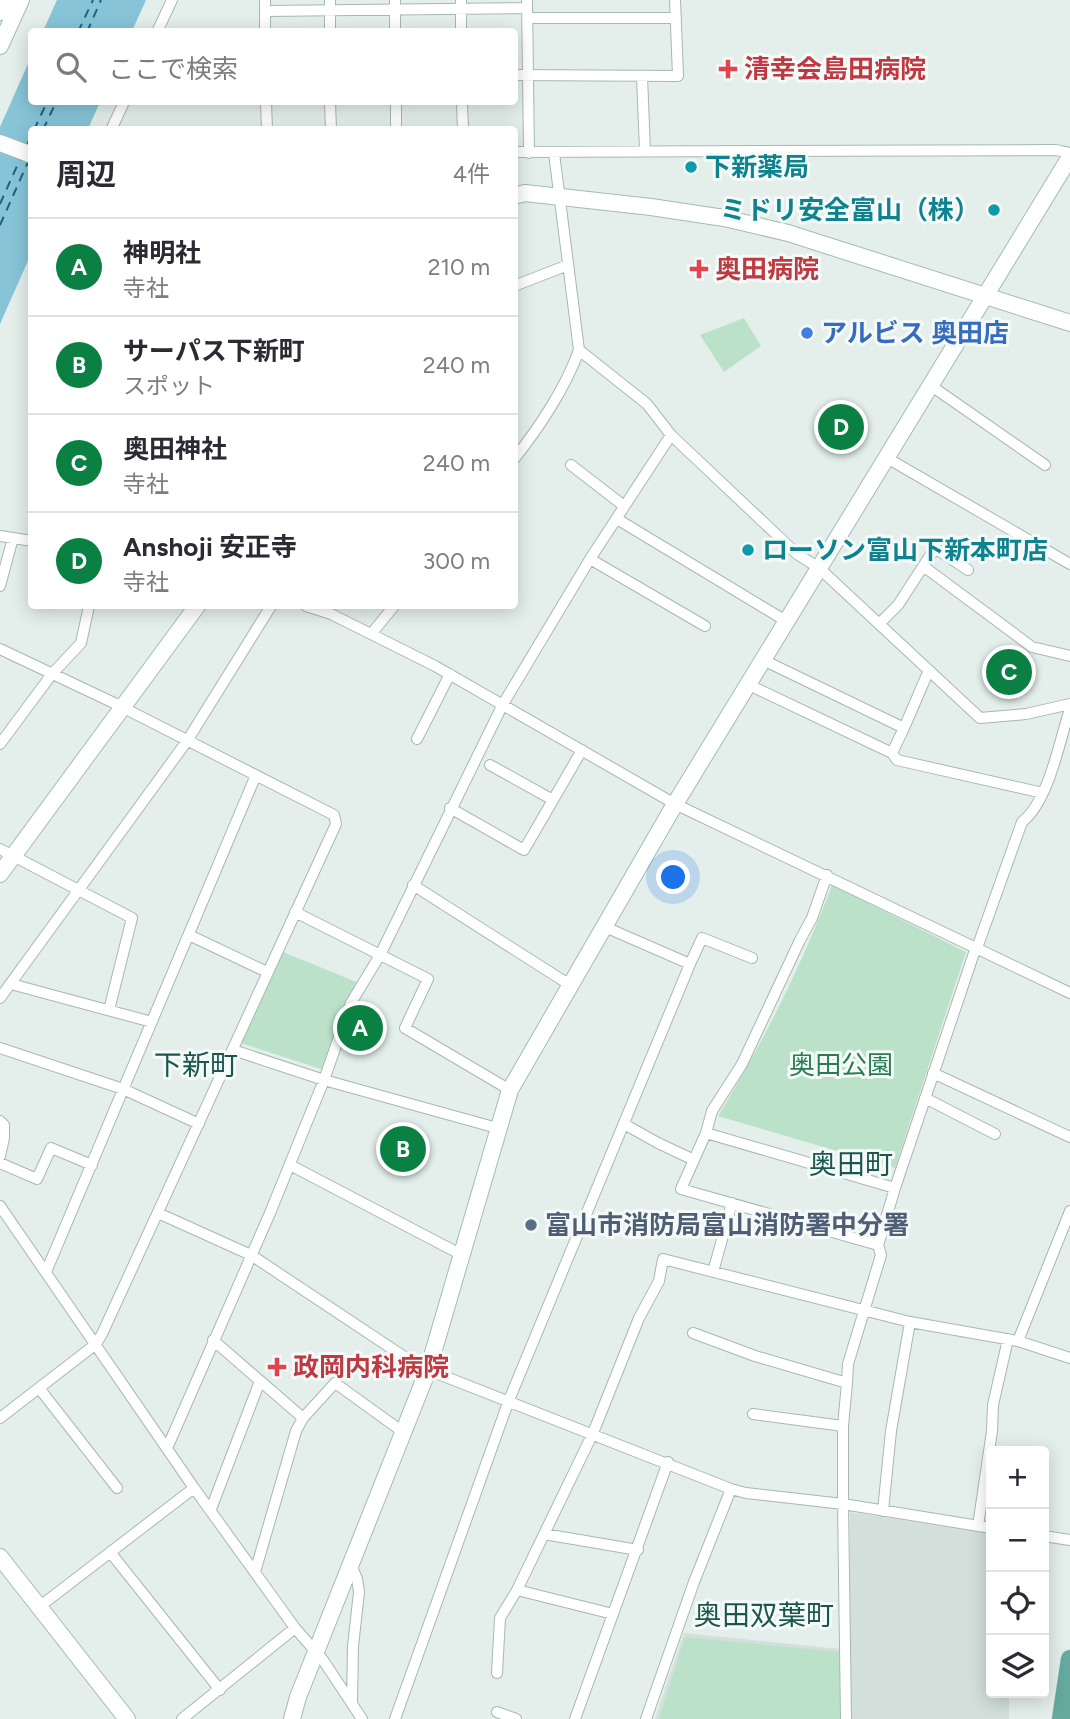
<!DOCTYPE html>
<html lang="ja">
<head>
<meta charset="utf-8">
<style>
  body { margin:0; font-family:Figtree,"Noto Sans JP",sans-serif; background:#f7f7f7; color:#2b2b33 }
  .controls { position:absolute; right:21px; bottom:21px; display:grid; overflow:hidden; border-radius:7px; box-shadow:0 4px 18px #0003 }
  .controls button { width:63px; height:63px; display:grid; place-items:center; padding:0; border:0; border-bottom:2px solid #e1e1e2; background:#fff; color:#2b2b33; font:35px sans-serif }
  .you { position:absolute; left:674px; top:878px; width:24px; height:24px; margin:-18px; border:5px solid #fff; border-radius:50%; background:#1a73e8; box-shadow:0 0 0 10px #1a73e833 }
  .badge { display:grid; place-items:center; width:46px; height:46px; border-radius:50%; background:#0b8043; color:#fff; font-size:23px; font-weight:700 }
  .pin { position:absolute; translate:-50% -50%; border:4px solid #fff; box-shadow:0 2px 7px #0006 }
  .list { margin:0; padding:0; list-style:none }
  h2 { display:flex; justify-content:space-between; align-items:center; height:91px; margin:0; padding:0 28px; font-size:30px }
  h2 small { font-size:23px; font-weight:400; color:#7c7c81 }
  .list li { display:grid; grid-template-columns:46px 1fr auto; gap:21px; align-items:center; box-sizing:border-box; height:98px; padding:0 28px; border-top:2px solid #e1e1e2 }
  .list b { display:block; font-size:26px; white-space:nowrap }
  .list p { margin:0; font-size:23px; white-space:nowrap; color:#7c7c81 }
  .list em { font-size:23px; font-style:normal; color:#7c7c81 }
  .icon { flex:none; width:38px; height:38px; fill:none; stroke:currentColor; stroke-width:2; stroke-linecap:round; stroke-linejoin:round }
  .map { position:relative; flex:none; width:1070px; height:1719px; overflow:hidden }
  .search { position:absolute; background:#fff; box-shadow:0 4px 18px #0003; left:28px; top:28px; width:490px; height:77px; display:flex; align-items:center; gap:18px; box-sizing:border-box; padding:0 24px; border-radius:7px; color:#7c7c81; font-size:26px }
  .panel { position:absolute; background:#fff; box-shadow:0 4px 18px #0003; left:28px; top:126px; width:490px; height:483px; border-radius:7px }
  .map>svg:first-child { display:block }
  .built { fill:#d2dfda }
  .green { fill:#bbe2c9 }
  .water { fill:#87c4d8 }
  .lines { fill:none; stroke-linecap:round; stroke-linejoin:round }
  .ferry { stroke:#146785; stroke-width:2; stroke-dasharray:9 7; stroke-linecap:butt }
  .street-casing { stroke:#a6b8b3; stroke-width:12 }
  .secondary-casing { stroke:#a1bcb5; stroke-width:18 }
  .primary-casing { stroke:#c1cac9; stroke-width:19 }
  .street { stroke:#fff; stroke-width:10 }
  .secondary { stroke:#fff; stroke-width:16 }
  .primary { stroke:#64a89e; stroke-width:18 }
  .health-dot { fill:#e0444e; stroke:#f5faf8; stroke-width:2.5 }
  .culture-dot { fill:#0f9aa8; stroke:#f5faf8; stroke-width:2.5 }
  .shop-dot { fill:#3f7fe0; stroke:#f5faf8; stroke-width:2.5 }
  .service-dot { fill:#5c6f8a; stroke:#f5faf8; stroke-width:2.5 }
  .labels { text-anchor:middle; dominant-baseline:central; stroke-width:6; stroke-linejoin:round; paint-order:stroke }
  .health-label { font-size:26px; font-weight:bold; fill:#be3a42; stroke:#f5faf8; text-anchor:start }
  .culture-label { font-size:26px; font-weight:bold; fill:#0d838f; stroke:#f5faf8; text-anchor:start }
  .shop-label { font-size:26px; font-weight:bold; fill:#366cbe; stroke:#f5faf8; text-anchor:start }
  .park-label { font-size:26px; fill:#277d51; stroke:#f5faf8 }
  .service-label { font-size:26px; font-weight:bold; fill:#4e5e75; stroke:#f5faf8; text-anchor:start }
  .neighbourhood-label { font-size:28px; fill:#1a574e; stroke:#f5faf8 }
</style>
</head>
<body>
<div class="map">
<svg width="1070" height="1719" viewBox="0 0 1070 1719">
  <rect width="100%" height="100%" fill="#e4efeb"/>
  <path class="built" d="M850 1512 991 1534V1693H1009V1719H655L684 1633 850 1650Z"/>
  <path class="green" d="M744 318 761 346 724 372 700 335Z
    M832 885 966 952 895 1168 718 1116C763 1043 802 965 832 885Z
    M283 952 359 983 343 1009 324 1070 241 1043Z
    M685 1637 840 1652 843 1719H659Z"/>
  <path class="water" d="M57 0H146L132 31H43Z
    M31 57 32 102H100L88 129 32 130 31 254 0 324V127Z"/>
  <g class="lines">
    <path class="ferry" d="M78 32 93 0
      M87 32 101 0
      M34 130 47 102
      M43 130 56 102
      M27 145 32 135
      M0 204 21 157
      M0 225 28 162"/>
    <g class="street-casing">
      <path id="street" d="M265 0V32
        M330 0V32
        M395 0V32
        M461 0V32
        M527 0 529 153
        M265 11 527 8
        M527 18H676
        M157 32 172 0
        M514 75 678 76 675 0
        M642 76 645 151
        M266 102 267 130
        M330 102 331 130
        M396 102V130
        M462 102 463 130
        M112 128 124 102
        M514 152 1056 150 1070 153
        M514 286 568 265
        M579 350 647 404 671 435 797 554 819 568 980 718 1026 714 1070 704
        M930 385 1045 465
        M887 458 1070 564
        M514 459C539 428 566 387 579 350L554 153
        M571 465 624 506
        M617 519 786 621
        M0 536 32 541
        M590 559 705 626
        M923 566 1032 647 1070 656
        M0 586 13 538
        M306 606 331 614 435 666 675 804 1070 993
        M879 624 898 605 935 548 968 570
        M372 633 394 606
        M0 649 114 703 334 815 336 824 102 1334 96 1344 0 1418
        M747 684 892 753 904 728 763 660
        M904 728 929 670
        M417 739 450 674
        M0 744 52 674 81 643 89 606
        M892 753 897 760 1043 793
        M490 765 553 800
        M450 808 524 850 582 750
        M0 849 132 918 109 1010
        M827 875 812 918 800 940 742 1064 712 1111 706 1133 681 1189 878 1245
        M413 885 570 985
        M295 912 428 979 405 1028 510 1090
        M189 935 267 972
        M977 948 1022 822C1049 801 1059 742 1070 709
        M690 964 702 938 752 958
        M11 984 152 1022
        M0 998 187 741 271 606
        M0 1048 123 1089 199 1124
        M233 1050 324 1080 497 1128
        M933 1073 1070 1137
        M925 1098 995 1134
        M0 1121 4 1125V1138L0 1156
        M624 1124 658 1143 694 1160
        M706 1133 895 1188
        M0 1163 37 1179 51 1148 92 1165
        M290 1165 462 1255
        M0 1206 194 1488 295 1628 323 1660 362 1719
        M158 1213 251 1255 418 1366 731 1489 746 1493 843 1504 991 1528
        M46 1272 256 775
        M713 1272 732 1203
        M693 1333 755 1356 847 1383
        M213 1340 303 1418
        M1018 1341 1070 1211
        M39 1388 117 1488
        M753 1414 843 1426
        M168 1446 270 1213 324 1080 351 1003 380 955 503 704 590 559 671 435
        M211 1509 260 1381
        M883 1511 891 1431 910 1322
        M978 1526 992 1431 993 1405 1008 1339
        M544 1534 638 1550
        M1044 1536 1070 1540
        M110 1552 220 1690
        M351 1564 357 1579 359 1592 353 1646 352 1704
        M255 1572 296 1431 303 1418 335 1383 403 1432
        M517 1590 613 1614
        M39 1607 194 1488
        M497 1673 500 1618 517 1590 593 1433 639 1318 659 1281 663 1259 910 1322 1018 1341 1070 1358
        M497 1712 516 1719
        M182 1719 295 1628
        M395 1719 509 1400 690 964 605 927
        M575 1719 668 1462
        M646 1719 694 1582 731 1489
        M846 1719 843 1504V1426L847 1383 848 1364 881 1255 878 1245 895 1188 976 947"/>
    </g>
    <g class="secondary-casing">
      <path id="secondary" d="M0 12 5 0
        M0 46 21 0
        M0 143 32 155
        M514 196 525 193 651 207 724 218 788 233 1070 323
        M0 874 197 606
        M0 1557 127 1719
        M292 1719 298 1697 428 1370 510 1090 675 804 1070 157"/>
    </g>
    <g class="primary-casing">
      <path id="primary" d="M1061 1719 1070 1659"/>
    </g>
    <use href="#street" class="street"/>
    <use href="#secondary" class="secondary"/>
    <use href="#primary" class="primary"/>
  </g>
  <g class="health-dot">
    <path d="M724.5 58.5h7v7h7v7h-7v7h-7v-7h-7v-7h7z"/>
    <path d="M695.5 258.5h7v7h7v7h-7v7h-7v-7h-7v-7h7z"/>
    <path d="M273.5 1356.5h7v7h7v7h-7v7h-7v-7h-7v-7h7z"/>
  </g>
  <g class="culture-dot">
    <circle cx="691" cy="167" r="7"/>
    <circle cx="994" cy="210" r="7"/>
    <circle cx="748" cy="550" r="7"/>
  </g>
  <circle class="shop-dot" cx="807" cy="333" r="7"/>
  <circle class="service-dot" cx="531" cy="1225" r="7"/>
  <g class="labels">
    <g class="health-label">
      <text x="744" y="69">清幸会島田病院</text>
      <text x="715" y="269">奥田病院</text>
      <text x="293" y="1367">政岡内科病院</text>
    </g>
    <g class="culture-label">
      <text x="705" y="167">下新薬局</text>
      <text x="980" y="210" text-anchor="end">ミドリ安全富山（株）</text>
      <text x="762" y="550">ローソン富山下新本町店</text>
    </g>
    <g class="shop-label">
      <text x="821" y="333">アルビス 奥田店</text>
    </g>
    <g class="park-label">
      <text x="841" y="1065">奥田公園</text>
    </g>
    <g class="service-label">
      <text x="545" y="1225">富山市消防局富山消防署中分署</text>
    </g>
    <g class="neighbourhood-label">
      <text x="196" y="1065">下新町</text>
      <text x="851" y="1164">奥田町</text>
      <text x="764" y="1615">奥田双葉町</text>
    </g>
  </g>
</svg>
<div class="controls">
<button>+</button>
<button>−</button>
<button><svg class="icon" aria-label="locate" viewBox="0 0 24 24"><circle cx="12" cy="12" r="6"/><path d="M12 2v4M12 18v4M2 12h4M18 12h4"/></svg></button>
<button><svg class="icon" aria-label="layers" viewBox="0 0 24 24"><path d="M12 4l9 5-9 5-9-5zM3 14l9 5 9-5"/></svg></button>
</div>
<div class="you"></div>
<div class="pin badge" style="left:360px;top:1028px">A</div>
<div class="pin badge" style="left:403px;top:1149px">B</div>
<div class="pin badge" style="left:1009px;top:672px">C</div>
<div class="pin badge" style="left:841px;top:427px">D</div>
<div class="search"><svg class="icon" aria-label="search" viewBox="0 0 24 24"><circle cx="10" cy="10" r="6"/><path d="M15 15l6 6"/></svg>ここで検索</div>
<section class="panel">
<h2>周辺<small>4件</small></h2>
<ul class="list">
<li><span class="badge">A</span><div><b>神明社</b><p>寺社</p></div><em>210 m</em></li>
<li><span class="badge">B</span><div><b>サーパス下新町</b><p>スポット</p></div><em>240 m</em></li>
<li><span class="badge">C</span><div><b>奥田神社</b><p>寺社</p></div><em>240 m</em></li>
<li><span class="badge">D</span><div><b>Anshoji 安正寺</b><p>寺社</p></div><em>300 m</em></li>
</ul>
</section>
</div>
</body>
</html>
